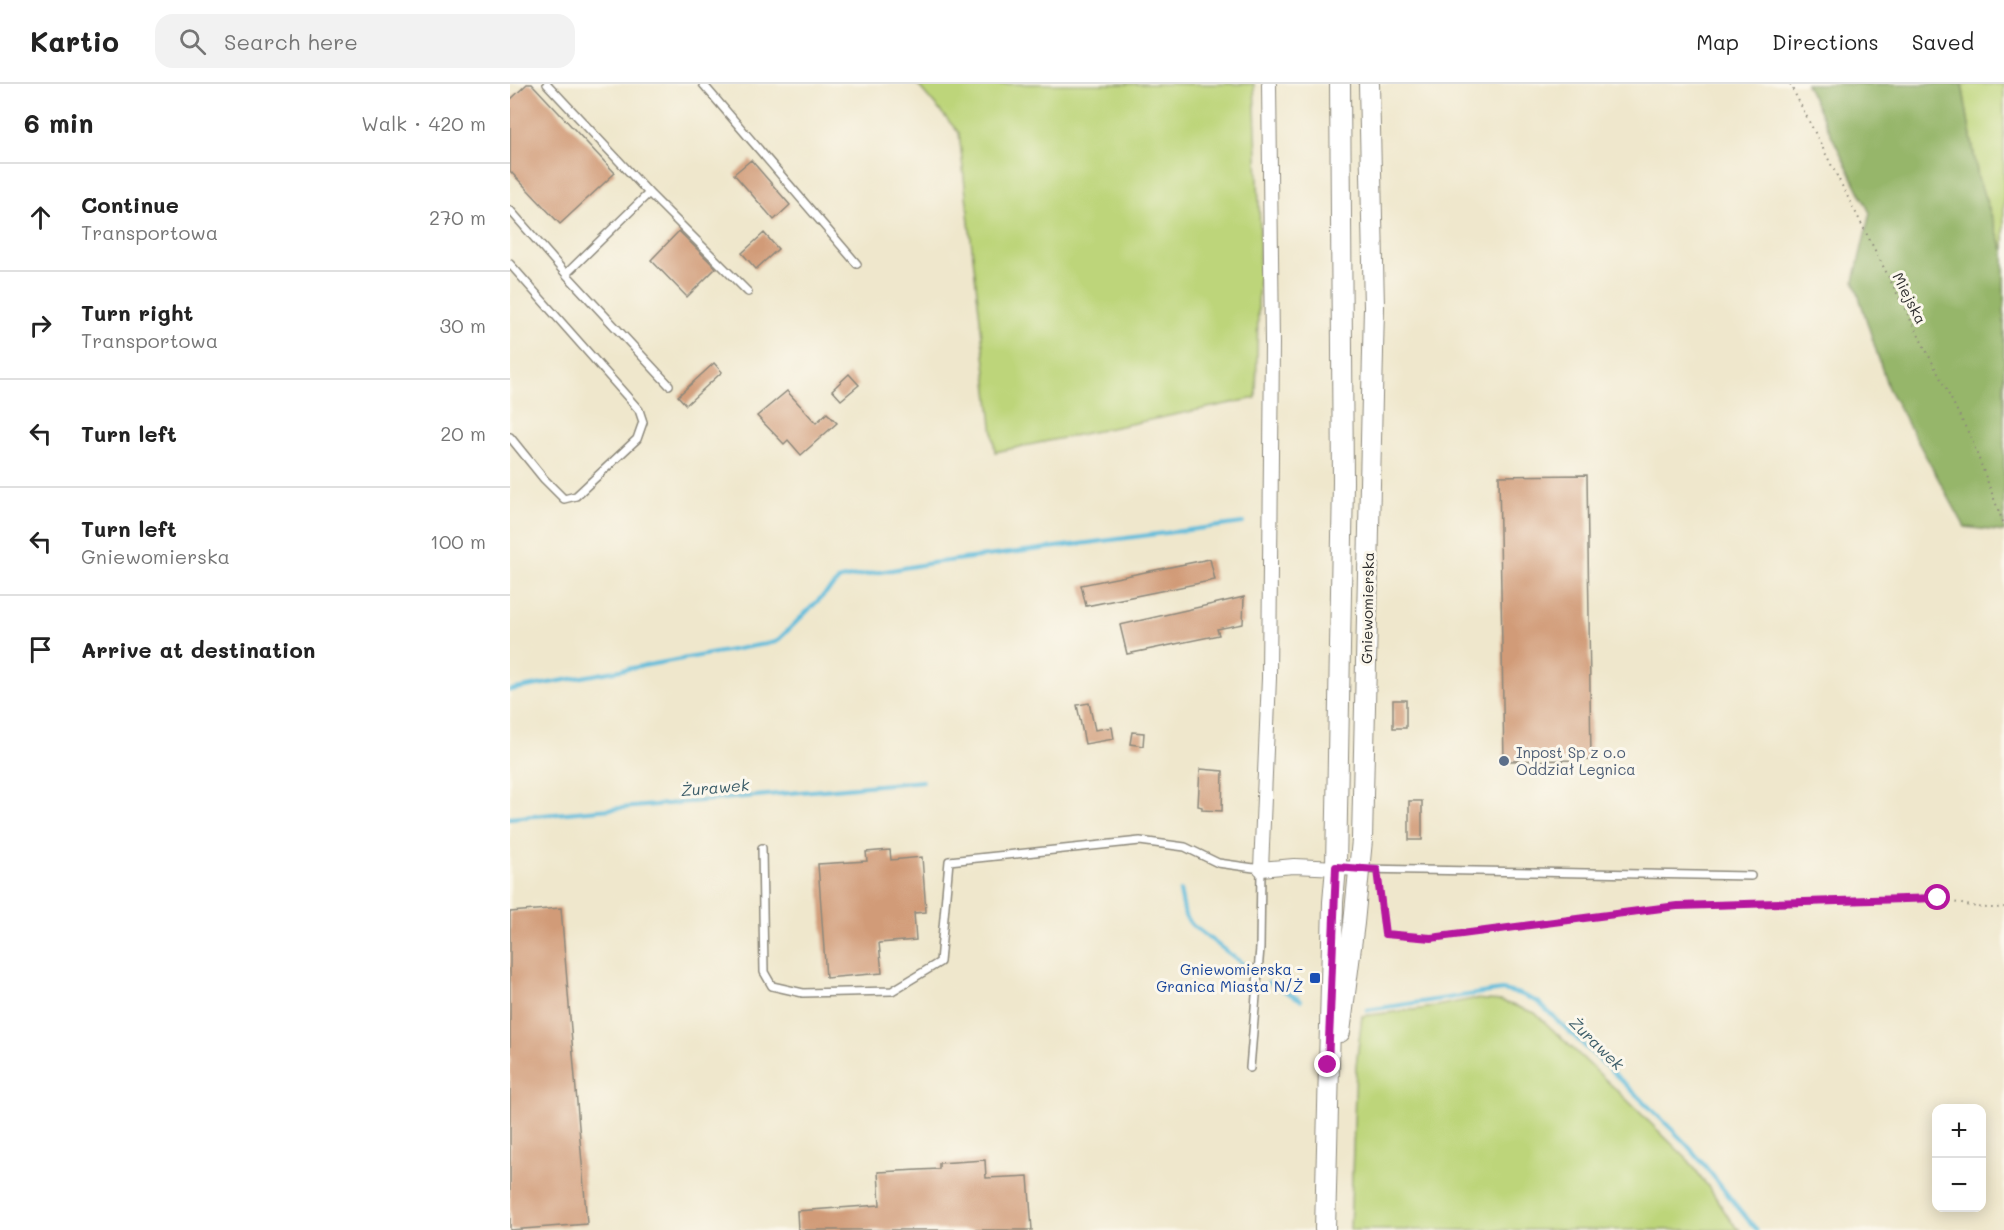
<!DOCTYPE html>
<html lang="en">
<head>
<meta charset="utf-8">
<style>
  body { margin:0; font-family:Mali,sans-serif; background:#f2f2f2; color:#222 }
  .controls { position:absolute; right:18px; bottom:18px; display:grid; overflow:hidden; border-radius:12px; box-shadow:0 3px 15px #0003 }
  .controls button { width:54px; height:54px; display:grid; place-items:center; padding:0; border:0; border-bottom:2px solid #e0e0e0; background:#fff; color:#222; font:30px sans-serif }
  .stop { position:absolute; width:18px; height:18px; margin:-14px; border:4px solid #b5179e; border-radius:50%; background:#fff }
  .stop.end { background:#b5179e; border-color:#fff; box-shadow:0 2px 6px #0008 }
  .list { margin:0; padding:0; list-style:none }
  h2 { display:flex; justify-content:space-between; align-items:center; height:78px; margin:0; padding:0 24px; font-size:26px }
  h2 small { font-size:20px; font-weight:400; color:#767676 }
  .list li { display:grid; grid-template-columns:39px 1fr auto; gap:18px; align-items:center; box-sizing:border-box; height:108px; padding:0 24px; border-top:2px solid #e0e0e0 }
  .list b { display:block; font-size:22px; white-space:nowrap }
  .list p { margin:0; font-size:20px; white-space:nowrap; color:#767676 }
  .list em { font-size:20px; font-style:normal; color:#767676 }
  .icon { flex:none; width:33px; height:33px; fill:none; stroke:currentColor; stroke-width:2; stroke-linecap:round; stroke-linejoin:round }
  .map { position:relative; flex:none; width:1494px; height:1146px; overflow:hidden }
  header { display:flex; align-items:center; gap:36px; box-sizing:border-box; height:84px; padding:0 30px; background:#fff; border-bottom:2px solid #e0e0e0 }
  header strong { font-size:28px }
  nav { display:flex; gap:33px; margin-inline-start:auto; font-size:21px }
  .search { width:420px; height:54px; background:#f2f2f2; display:flex; align-items:center; gap:15px; box-sizing:border-box; padding:0 21px; border-radius:18px; color:#767676; font-size:22px }
  main { display:flex }
  aside { flex:1; background:#fff }
  .map>svg:first-child { display:block }
  .green { fill:#bdd57a; stroke:#748052; stroke-width:1.5 }
  .forest { fill:#96b66a; stroke:#60704a; stroke-width:1.5 }
  .lines { fill:none; stroke-linecap:round; stroke-linejoin:round }
  .stream { stroke:#5dbbdb; stroke-width:4 }
  .building { fill:#d19b78 }
  .lane-casing { stroke:#8d897c; stroke-width:10 }
  .street-casing { stroke:#8d897c; stroke-width:16 }
  .secondary-casing { stroke:#8d897c; stroke-width:22 }
  .path { stroke:#8d897c; stroke-width:2; stroke-dasharray:1.5 4.5; stroke-linecap:butt }
  .lane { stroke:#fff; stroke-width:7 }
  .street { stroke:#fff; stroke-width:14 }
  .secondary { stroke:#fff; stroke-width:20 }
  .route { stroke:#b5179e; stroke-width:8 }
  .service-dot { fill:#5c6f8a; stroke:#fbf7ec; stroke-width:2 }
  .transit-dot { fill:#1a4fb4; stroke:#fbf7ec; stroke-width:2 }
  .labels { text-anchor:middle; dominant-baseline:central; stroke-width:6; stroke-linejoin:round; paint-order:stroke }
  .street-label { font-size:15px; fill:#2b2b2b; stroke:#fbf7ec }
  .service-label { font-size:15px; fill:#4e5e75; stroke:#fbf7ec; text-anchor:start }
  .transit-label { font-size:15px; fill:#164399; stroke:#fbf7ec; text-anchor:end }
  .water-label { font-size:16px; font-style:italic; fill:#3c5d69; stroke:#fbf7ec }
</style>
</head>
<body>
<header>
<strong>Kartio</strong>
<div class="search"><svg class="icon" aria-label="search" viewBox="0 0 24 24"><circle cx="10" cy="10" r="6"/><path d="M15 15l6 6"/></svg>Search here</div>
<nav><a>Map</a><a>Directions</a><a>Saved</a></nav>
</header>
<main>
<aside>
<h2>6 min<small>Walk · 420 m</small></h2>
<ul class="list">
<li><svg class="icon" aria-label="ahead" viewBox="0 0 24 24"><path d="M12 20V5M6 11l6-6 6 6"/></svg><div><b>Continue</b><p>Transportowa</p></div><em>270 m</em></li>
<li><svg class="icon" aria-label="right" viewBox="0 0 24 24"><path d="M7 20v-9h11M14 6l5 5-5 5"/></svg><div><b>Turn right</b><p>Transportowa</p></div><em>30 m</em></li>
<li><svg class="icon" aria-label="left" viewBox="0 0 24 24"><path d="M17 20v-9H6M10 6l-5 5 5 5"/></svg><div><b>Turn left</b></div><em>20 m</em></li>
<li><svg class="icon" aria-label="left" viewBox="0 0 24 24"><path d="M17 20v-9H6M10 6l-5 5 5 5"/></svg><div><b>Turn left</b><p>Gniewomierska</p></div><em>100 m</em></li>
<li><svg class="icon" aria-label="arrive" viewBox="0 0 24 24"><path d="M6 21V4h12l-3 4 3 4H6"/></svg><div><b>Arrive at destination</b></div></li>
</ul>
</aside>
<div class="map">
<svg width="1494" height="1146" viewBox="0 0 1494 1146">
  <rect width="100%" height="100%" fill="#fbf7ec"/>
  <filter id="ink" filterUnits="userSpaceOnUse"><feTurbulence type="fractalNoise" baseFrequency=".0167" numOctaves="2"/><feDisplacementMap in="SourceGraphic" scale="12" xChannelSelector="R" yChannelSelector="G"/><feConvolveMatrix kernelMatrix="1 2 1 2 8 2 1 2 1" color-interpolation-filters="sRGB"/></filter>
  <filter id="wash" filterUnits="userSpaceOnUse"><feTurbulence type="fractalNoise" baseFrequency=".008" numOctaves="4" result="noise"/><feDisplacementMap in="SourceGraphic" scale="24" xChannelSelector="R" yChannelSelector="G"/><feGaussianBlur stdDeviation="1.35" result="paint"/><feColorMatrix in="noise" values="0 0 0 0 0 0 0 0 0 0 0 0 0 0 0 0 0 1.4 0 .05"/><feComposite in="paint" operator="in"/></filter>
  <g filter="url(#wash)">
    <rect width="100%" height="100%" fill="#efe7cc"/>
    <path class="green" d="M407 0H744L750 144 746 314 485 368 449 49Z
      M1452 0H1494V168L1468 94Z
      M963 915 991 917 1025 929 1115 1014 1179 1077 1202 1108 1221 1137 1230 1146H840L846 982 852 932 911 925Z"/>
    <path class="forest" d="M1296 0H1452L1468 94 1494 168V448L1455 443 1378 304 1344 197 1360 129Z"/>
    <g class="lines">
      <path class="stream" d="M0 606 266 558 330 495 422 479 733 439
        M0 734 413 697
        M670 807 675 832 682 841 733 880
        M758 898 791 916
        M857 926 992 906 1010 910 1028 918C1078 966 1129 1011 1177 1061 1202 1088 1222 1119 1247 1146"/>
    </g>
    <g id="blocks">
      <path class="building" d="M17 0H22L105 89 50 140 0 87V16Z
        M241 76 280 121 264 136 224 90Z
        M169 147 206 184 177 213 141 176Z
        M254 149 268 165 246 185 232 169Z
        M204 279 212 288 176 321 168 312Z
        M339 290 349 301 331 316 322 306Z
        M277 307 306 339 317 329 327 339 291 371 278 356 274 360 247 332Z
        M1077 391 1081 676 994 677 989 392Z
        M700 475 705 496 576 522 571 501Z
        M734 513 733 540 707 545 709 551 617 570 610 541Z
        M883 616H896V644H883Z
        M579 619 585 646 602 643 604 655 575 660 567 621Z
        M622 648 634 649 633 662 620 660Z
        M690 685 713 687 712 727 692 726V723L688 722Z
        M899 717H912V756H899Z
        M380 766 381 776 412 773 416 828 404 829 406 856 369 859 372 889 316 894 308 780 357 777 356 768Z
        M51 824 77 1140 0 1146V828Z
        M475 1076 476 1094 518 1092 522 1146H288L287 1127 370 1121 368 1088 429 1085V1079Z"/>
    </g>
  </g>
  <g filter="url(#ink)">
    <use href="#blocks" fill-opacity="0" stroke="#8d897c" stroke-width="1.5"/>
    <g class="lines">
      <g class="lane-casing">
        <path id="lane" d="M37 0 139 109 56 190
          M193 0 347 180
          M139 109 238 208
          M0 126 56 190 159 301
          M0 180 129 326 133 338 127 355 66 412 54 415 34 395 0 353
          M252 764 254 888 262 902 293 909 382 907 430 878 439 777 630 757 675 763 708 779 751 785 750 864 740 984
          M851 785 1241 792"/>
      </g>
      <g class="street-casing">
        <path id="street" d="M759 0 762 259 759 594 751 785 784 782 850 785"/>
      </g>
      <g class="secondary-casing">
        <path id="secondary" d="M830 948 844 839 852 756 864 223 859 0
          M815 1146 823 818 826 783 833 398 830 0"/>
      </g>
      <path class="path" d="M1280 0 1461 354 1494 441
        M868 794 875 850 921 854 1167 822 1428 814C1449 819 1472 827 1494 823"/>
      <use href="#lane" class="lane"/>
      <use href="#street" class="street"/>
      <use href="#secondary" class="secondary"/>
    </g>
  </g>
  <g class="lines" filter="url(#ink)">
    <path class="route" d="M818 981 826 783 867 786 875 850 921 854 1167 822 1428 814"/>
  </g>
  <circle class="service-dot" cx="994" cy="677" r="6"/>
  <rect class="transit-dot" x="799" y="888" width="12" height="12" rx="3"/>
  <g class="labels">
    <g class="street-label">
      <text transform="translate(1400 214) rotate(63)">Miejska</text>
      <text transform="translate(857 524) rotate(-89)">Gniewomierska</text>
    </g>
    <g class="service-label">
      <text x="1006" y="668">Inpost Sp z o.o<tspan x="1006" dy="17">Oddział Legnica</tspan></text>
    </g>
    <g class="transit-label">
      <text x="793" y="885">Gniewomierska -<tspan x="793" dy="17">Granica Miasta N/Ż</tspan></text>
    </g>
    <g class="water-label">
      <text transform="translate(205 703) rotate(-5)">Żurawek</text>
      <text transform="translate(1087 959) rotate(44)">Żurawek</text>
    </g>
  </g>
</svg>
<div class="controls">
<button>+</button>
<button>−</button>
</div>
<div class="stop" style="left:1428px;top:814px"></div>
<div class="stop end" style="left:818px;top:981px"></div>
</div>
</main>
</body>
</html>
